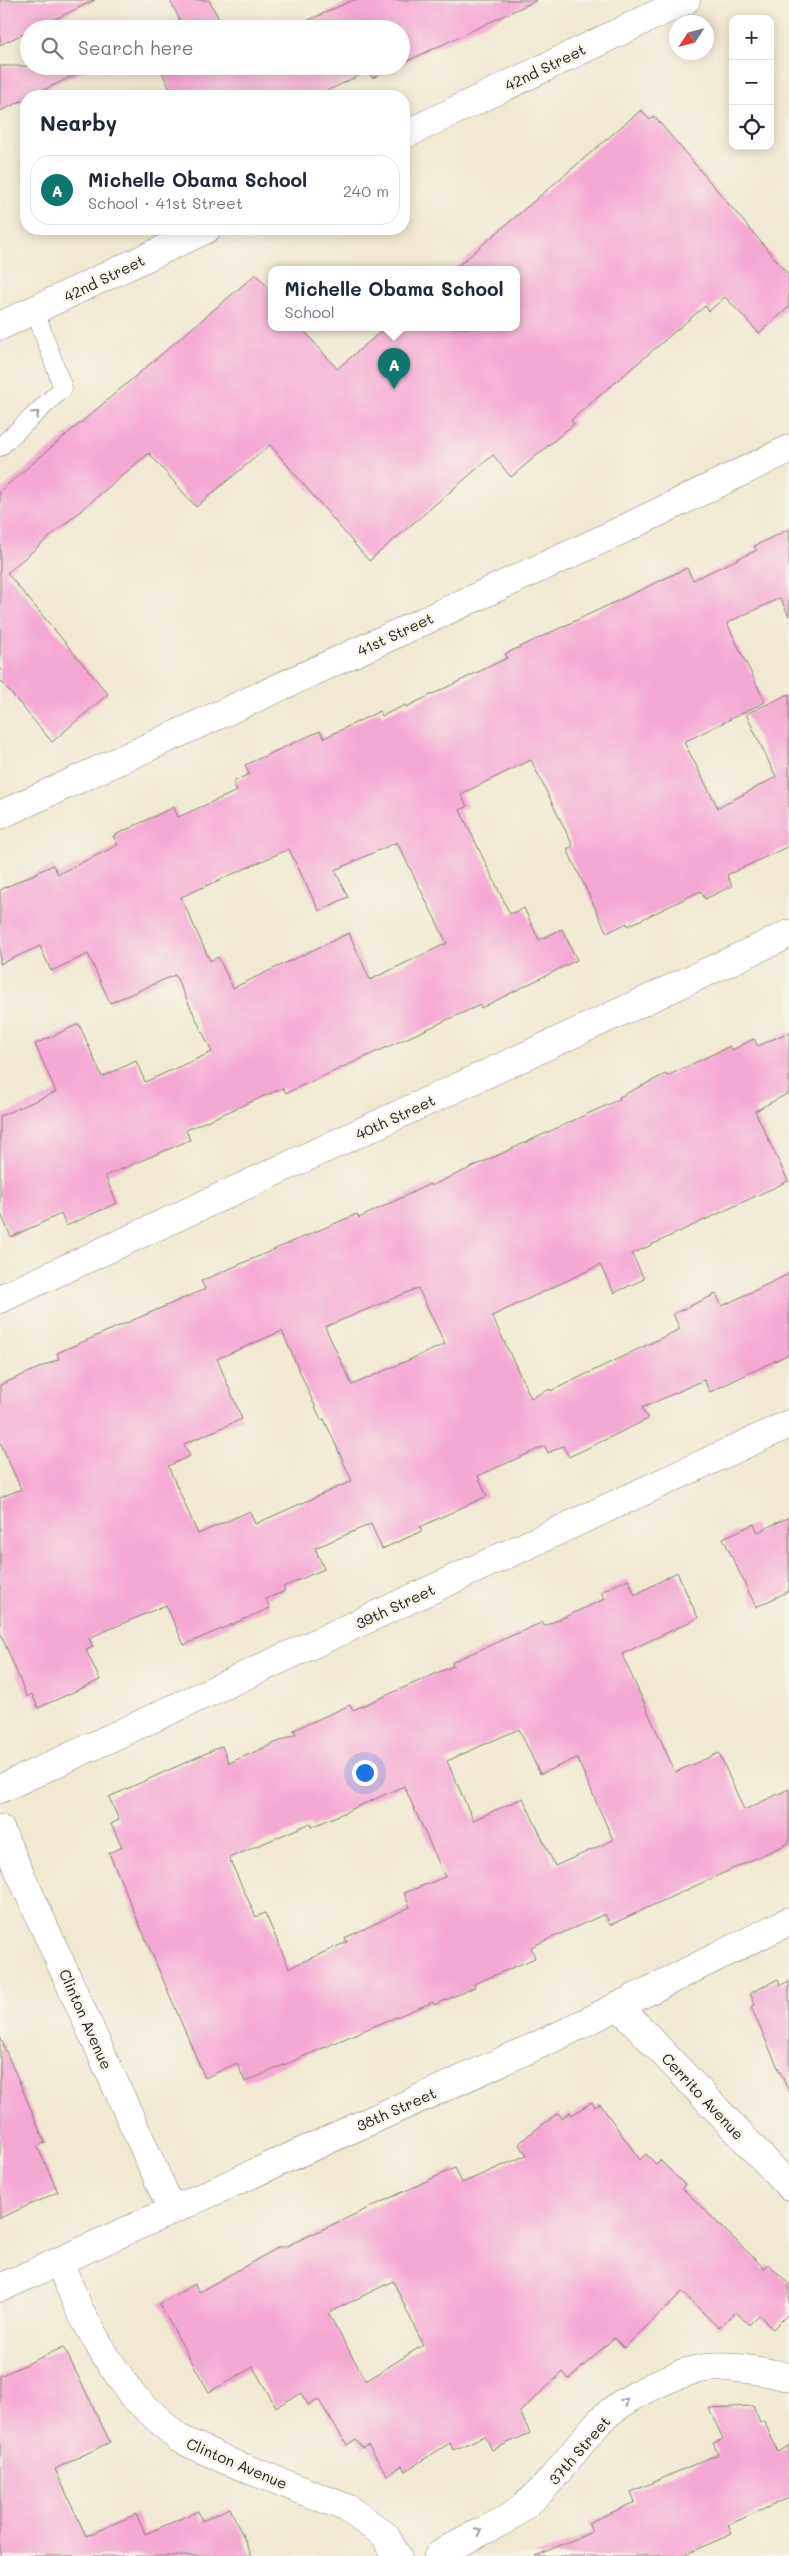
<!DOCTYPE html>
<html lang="en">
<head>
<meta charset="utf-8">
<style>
  body { margin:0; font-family:Mali,sans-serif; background:#f2f2f3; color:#1f2937 }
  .controls { position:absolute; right:15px; top:15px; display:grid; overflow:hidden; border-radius:10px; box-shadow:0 2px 12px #0003 }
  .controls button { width:45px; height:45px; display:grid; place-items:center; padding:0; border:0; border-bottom:1px solid #e0e1e3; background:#fff; color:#1f2937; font:25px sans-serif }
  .compass { position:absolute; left:669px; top:15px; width:45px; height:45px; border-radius:50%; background:#fff; box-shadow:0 2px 12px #0003; rotate:234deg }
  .you { position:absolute; left:364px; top:1772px; width:18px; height:18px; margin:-12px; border:4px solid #fff; border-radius:50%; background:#1a73e8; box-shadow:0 0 0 8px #1a73e833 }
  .badge { display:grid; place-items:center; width:32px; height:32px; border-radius:50%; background:#0f766e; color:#fff; font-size:16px; font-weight:700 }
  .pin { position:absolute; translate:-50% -41px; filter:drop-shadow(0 1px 2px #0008) }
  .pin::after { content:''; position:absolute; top:26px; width:18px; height:15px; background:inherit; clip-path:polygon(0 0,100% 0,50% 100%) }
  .popup { position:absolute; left:268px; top:266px; width:252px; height:65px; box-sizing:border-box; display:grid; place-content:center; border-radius:10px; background:#fff; filter:drop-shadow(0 1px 4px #0005); font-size:16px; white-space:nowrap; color:#747a83 }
  .popup b { font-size:19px; color:#1f2937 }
  .popup::after { content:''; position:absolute; left:50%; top:100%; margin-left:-10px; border:10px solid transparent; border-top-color:#fff }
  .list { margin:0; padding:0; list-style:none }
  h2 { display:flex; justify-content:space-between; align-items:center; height:65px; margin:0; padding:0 20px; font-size:21px }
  h2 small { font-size:16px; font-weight:400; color:#747a83 }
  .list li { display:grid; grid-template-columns:32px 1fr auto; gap:15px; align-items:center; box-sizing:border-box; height:70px; margin:0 10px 10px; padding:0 10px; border:1px solid #e0e1e3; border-radius:20px }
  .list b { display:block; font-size:19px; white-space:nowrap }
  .list p { margin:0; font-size:16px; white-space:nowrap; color:#747a83 }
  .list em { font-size:16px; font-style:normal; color:#747a83 }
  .icon { flex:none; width:28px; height:28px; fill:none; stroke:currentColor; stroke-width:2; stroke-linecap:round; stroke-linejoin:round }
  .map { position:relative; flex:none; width:789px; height:2556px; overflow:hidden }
  .search { position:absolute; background:#fff; box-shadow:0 2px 12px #0003; left:20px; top:20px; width:390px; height:55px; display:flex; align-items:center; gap:12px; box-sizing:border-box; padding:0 18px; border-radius:28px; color:#747a83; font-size:19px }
  .panel { position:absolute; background:#fff; box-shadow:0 2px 12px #0003; left:20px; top:90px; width:390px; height:145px; border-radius:20px }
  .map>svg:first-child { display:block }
  .building { fill:#f4a9d3; fill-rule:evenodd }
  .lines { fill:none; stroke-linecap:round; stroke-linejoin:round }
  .service-casing { stroke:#868278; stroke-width:19 }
  .minor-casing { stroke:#868278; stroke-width:29 }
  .service { stroke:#fff; stroke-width:18 }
  .minor { stroke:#fff; stroke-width:28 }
  .oneway { stroke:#999 }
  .labels { text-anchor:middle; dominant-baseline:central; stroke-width:5; stroke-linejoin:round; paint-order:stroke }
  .street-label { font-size:15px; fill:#1c1c1c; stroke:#f7f3e8 }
</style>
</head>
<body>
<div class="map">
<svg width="789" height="2556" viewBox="0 0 789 2556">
  <rect width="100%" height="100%" fill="#f7f3e8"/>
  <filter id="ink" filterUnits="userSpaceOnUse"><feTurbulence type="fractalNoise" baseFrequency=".02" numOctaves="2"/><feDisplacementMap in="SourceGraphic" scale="10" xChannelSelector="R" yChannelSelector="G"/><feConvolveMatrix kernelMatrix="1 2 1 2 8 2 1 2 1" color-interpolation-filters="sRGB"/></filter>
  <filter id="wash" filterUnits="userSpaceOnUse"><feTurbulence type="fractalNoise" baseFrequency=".0096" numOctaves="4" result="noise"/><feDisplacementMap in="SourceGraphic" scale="20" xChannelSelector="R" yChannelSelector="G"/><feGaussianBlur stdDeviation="1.12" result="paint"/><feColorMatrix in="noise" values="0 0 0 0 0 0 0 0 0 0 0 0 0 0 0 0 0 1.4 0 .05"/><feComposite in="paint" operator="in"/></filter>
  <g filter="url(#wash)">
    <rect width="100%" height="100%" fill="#f1e9d3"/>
    <g id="blocks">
      <path class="building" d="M0 0H95L34 29H29V31L0 45Z
        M170 0H209L224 29H184Z
        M353 0H537L401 64V29H289Z
        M0 66H94L31 96H26V99L0 111Z
        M159 66H397L372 78 369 71 316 96H173Z
        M641 110 650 120 654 116 789 275V307L759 333 725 297 709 311 705 306 571 420 574 424 511 477 493 455 369 561 270 445 196 507 149 453 7 573 108 694 52 742 0 680V491L256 274 272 292V328H302L337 369 385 328H516V270H453Z
        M789 529V616L780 598 727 623 765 702 684 742 718 808 776 777 746 714 789 694V846L727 875 732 886 705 899 701 891 628 926 627 923 607 933 567 849 573 846 531 760 461 794 467 807 460 810 510 914 524 908 539 940 562 929 577 960 481 1008 480 1005 286 1093 283 1088 186 1130 190 1140 105 1176 117 1203 66 1226 61 1214 11 1237 0 1212V1116L56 1092 35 1044 79 1024 102 1077 136 1061 145 1082 212 1052 175 975 110 1003 88 954 51 971 40 946 0 964V890L53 865 58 874 118 845 113 836 174 807 178 817 237 791 233 782 249 774 245 765 320 731 324 738 380 711 382 716 405 705 406 707 507 658 505 654 687 568 693 580 757 550 754 546ZM397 842 447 943 370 980 349 933 233 988 218 957 210 961 181 897 289 849 319 911 348 897 335 870Z
        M789 1032V1093L755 1111 788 1181 632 1254 644 1279 614 1293 600 1265 492 1316 531 1398 550 1389 551 1391 680 1329 673 1314 716 1294 722 1306 789 1274V1354L710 1392 704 1380 642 1408 648 1419 569 1457 563 1446 548 1453 545 1446 478 1476 487 1496 420 1527 422 1531 382 1549 371 1524 315 1548 324 1569 283 1587 285 1591 266 1599 270 1608 184 1645 166 1605 89 1638 93 1647 86 1650 100 1680 38 1708 32 1694 27 1697 0 1632V1498L21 1489 0 1442V1385L59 1359 57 1353 205 1289 201 1281 357 1214 359 1218 430 1184 431 1186 620 1099 619 1097 666 1074 667 1076 730 1046 732 1050 754 1039 758 1046ZM418 1288 445 1344 352 1385 325 1327ZM282 1331 321 1420 324 1419 352 1481 255 1524 250 1511 198 1534 168 1466 190 1456 184 1444 242 1419 217 1359Z
        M789 1517V1591L756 1607 723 1538 754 1524 758 1532Z
        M677 1572 698 1618 622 1654 675 1772 719 1753 744 1810 789 1789V1843L610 1925 605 1914 531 1947 535 1958 474 1984 475 1987 434 2005 433 2002 362 2031 245 2082 237 2063 205 2078 109 1853 122 1847 111 1824 119 1820 109 1797 222 1746 229 1763 296 1734 294 1730 350 1705 353 1710 453 1666 452 1662 543 1622 544 1626 605 1599 601 1592 628 1579 635 1595ZM519 1729 540 1774 577 1758 613 1840 555 1866 523 1798 473 1820 447 1761ZM404 1786 445 1877 404 1893 410 1907 345 1938 347 1942 289 1968 265 1913 256 1917 229 1858 311 1823 312 1827Z
        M778 1979 781 1985 789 1981V2092L751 2007 755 2005 750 1993Z
        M0 2037 45 2143 37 2146 58 2192 0 2218Z
        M592 2102 595 2107 600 2104 640 2160 646 2154 656 2164 660 2160 685 2185 682 2188 764 2268 768 2264 789 2284V2313L773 2329 759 2315 749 2325 736 2312 719 2328 682 2292 624 2348 614 2338 569 2379 563 2372 520 2412 530 2433 492 2450 485 2436 453 2450 450 2443 405 2471 402 2466 387 2475 368 2445 362 2448 356 2439 347 2445 318 2399 308 2405 301 2393 276 2407 253 2367 209 2392 159 2304 195 2284 199 2292 281 2246 282 2248 455 2168 462 2183 527 2155 519 2144 527 2136 558 2113 562 2118 570 2112 572 2115ZM393 2281 423 2345 366 2381 328 2313Z
        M64 2347 110 2442 55 2469 86 2536 136 2514 145 2534 198 2511 202 2521 230 2508 252 2556H0V2376Z
        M753 2406 760 2423 764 2421 778 2452 789 2446V2498L728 2525 732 2534 681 2556H535L592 2532 588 2523 635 2502 631 2492 718 2454 713 2443 723 2439 709 2408Z"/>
    </g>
  </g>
  <g filter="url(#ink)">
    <use href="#blocks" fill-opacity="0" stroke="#868278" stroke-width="1"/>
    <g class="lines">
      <g class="service-casing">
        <path id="service" d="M0 447 63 388 35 311"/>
      </g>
      <g class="minor-casing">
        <path id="minor" d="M404 135 686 0
          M0 326 207 229
          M0 815 599 541 789 449
          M0 1299 789 934
          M0 1789 789 1424
          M0 1829 172 2210
          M618 2005 789 2186
          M59 2261 79 2309 103 2352 132 2395 178 2438 232 2463 347 2508 385 2535 397 2556
          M0 2288 558 2036 789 1921
          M438 2556C462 2537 493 2530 517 2512 549 2488 570 2455 596 2425 616 2402 676 2371 706 2368 734 2365 762 2371 789 2377"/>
      </g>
      <use href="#service" class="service"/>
      <use href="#minor" class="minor"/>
    </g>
    <defs><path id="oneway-chevron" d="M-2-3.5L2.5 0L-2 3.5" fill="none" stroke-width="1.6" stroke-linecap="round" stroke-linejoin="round" transform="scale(1.25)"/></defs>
    <g class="oneway">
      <use href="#oneway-chevron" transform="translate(36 414) rotate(-43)"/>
      <use href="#oneway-chevron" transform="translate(625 2402) rotate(-37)"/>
      <use href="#oneway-chevron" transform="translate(479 2531) rotate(-27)"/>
    </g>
  </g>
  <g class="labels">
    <g class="street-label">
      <text transform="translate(545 67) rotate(-26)">42nd Street</text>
      <text transform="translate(104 278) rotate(-26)">42nd Street</text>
      <text transform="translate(395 634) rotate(-25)">41st Street</text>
      <text transform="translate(395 1117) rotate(-25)">40th Street</text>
      <text transform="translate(395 1606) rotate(-25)">39th Street</text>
      <text transform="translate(86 2019) rotate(66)">Clinton Avenue</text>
      <text transform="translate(703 2096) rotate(47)">Cerrito Avenue</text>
      <text transform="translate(396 2109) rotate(-24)">38th Street</text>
      <text transform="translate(579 2450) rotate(-49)">37th Street</text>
      <text transform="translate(237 2463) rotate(23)">Clinton Avenue</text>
    </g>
  </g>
</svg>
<div class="controls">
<button>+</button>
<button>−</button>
<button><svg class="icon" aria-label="locate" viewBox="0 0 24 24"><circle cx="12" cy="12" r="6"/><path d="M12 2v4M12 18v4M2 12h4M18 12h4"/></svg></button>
</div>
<svg class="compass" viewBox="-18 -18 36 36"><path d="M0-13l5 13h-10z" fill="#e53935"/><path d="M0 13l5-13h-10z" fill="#747a83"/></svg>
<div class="you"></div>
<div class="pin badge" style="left:394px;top:389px">A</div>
<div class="popup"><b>Michelle Obama School</b>School</div>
<div class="search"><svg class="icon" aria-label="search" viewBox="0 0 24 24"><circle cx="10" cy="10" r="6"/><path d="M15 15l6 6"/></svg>Search here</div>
<section class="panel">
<h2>Nearby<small></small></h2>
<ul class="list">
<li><span class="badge">A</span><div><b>Michelle Obama School</b><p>School · 41st Street</p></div><em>240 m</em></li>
</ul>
</section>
</div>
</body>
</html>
